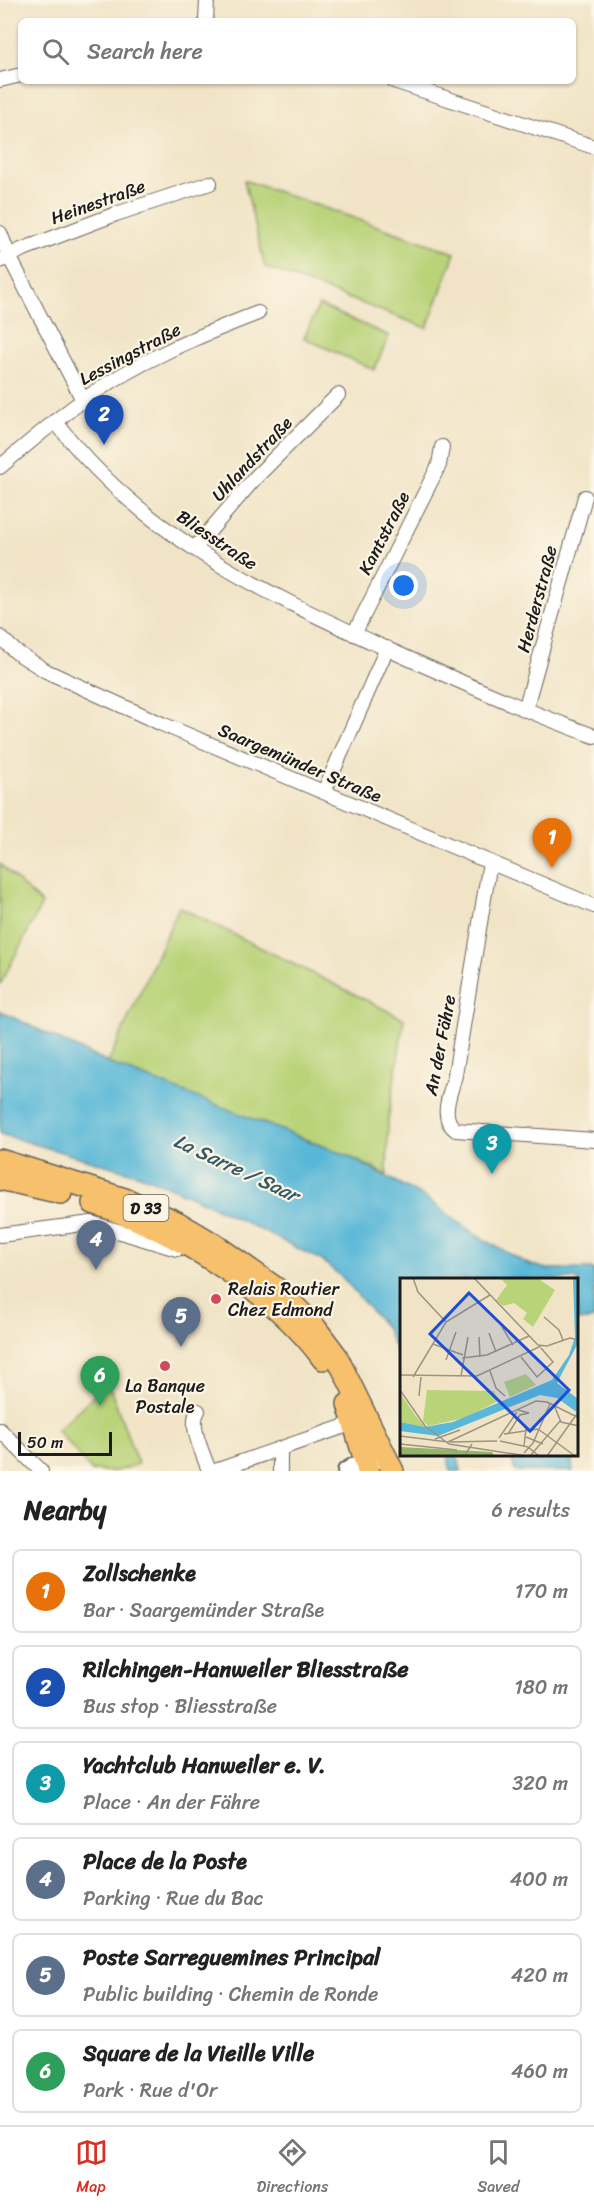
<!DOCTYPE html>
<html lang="en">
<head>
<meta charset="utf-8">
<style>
  body { margin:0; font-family:Sriracha,sans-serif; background:#f2f2f2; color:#222 }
  .scale { position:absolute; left:18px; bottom:15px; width:94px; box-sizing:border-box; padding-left:6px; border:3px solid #1c1c1c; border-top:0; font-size:16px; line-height:21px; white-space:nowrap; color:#1c1c1c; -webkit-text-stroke:4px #fcf5e5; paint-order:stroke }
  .you { position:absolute; left:404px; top:586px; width:21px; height:21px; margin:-15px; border:4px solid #fff; border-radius:50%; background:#1a73e8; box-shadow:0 0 0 9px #1a73e833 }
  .badge { display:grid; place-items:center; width:39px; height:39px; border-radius:50%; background:#d93025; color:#fff; font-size:20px; font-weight:700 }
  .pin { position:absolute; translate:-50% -50px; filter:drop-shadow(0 2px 3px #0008) }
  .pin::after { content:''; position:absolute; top:32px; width:21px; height:18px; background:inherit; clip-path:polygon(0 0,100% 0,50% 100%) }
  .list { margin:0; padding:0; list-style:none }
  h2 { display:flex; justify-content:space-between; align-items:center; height:78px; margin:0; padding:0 24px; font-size:26px }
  h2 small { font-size:20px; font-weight:400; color:#767676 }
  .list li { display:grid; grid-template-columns:39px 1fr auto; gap:18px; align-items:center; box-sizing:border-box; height:84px; margin:0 12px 12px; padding:0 12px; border:2px solid #e0e0e0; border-radius:9px }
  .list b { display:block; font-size:22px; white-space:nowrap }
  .list p { margin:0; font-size:20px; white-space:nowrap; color:#767676 }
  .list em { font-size:20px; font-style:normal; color:#767676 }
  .icon { flex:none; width:33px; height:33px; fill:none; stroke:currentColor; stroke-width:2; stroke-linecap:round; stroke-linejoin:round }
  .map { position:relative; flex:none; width:594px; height:1471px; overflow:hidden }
  .search { position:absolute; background:#fff; box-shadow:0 2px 4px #0004; left:18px; right:18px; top:18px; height:66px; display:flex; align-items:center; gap:15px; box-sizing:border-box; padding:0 21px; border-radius:9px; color:#767676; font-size:22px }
  .sheet { height:654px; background:#fff }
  nav { display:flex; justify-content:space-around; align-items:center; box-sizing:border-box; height:84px; border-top:2px solid #e0e0e0; background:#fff; font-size:16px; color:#767676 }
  nav a { display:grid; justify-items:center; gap:3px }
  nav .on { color:#d93025 }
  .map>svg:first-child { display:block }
  .green { fill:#b9d379; stroke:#6a784a; stroke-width:1.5 }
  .water { fill:#59b7d7; stroke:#3a6a7a; stroke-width:1.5 }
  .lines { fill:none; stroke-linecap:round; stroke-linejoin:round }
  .minor-casing { stroke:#676258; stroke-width:16 }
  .tertiary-casing { stroke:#676258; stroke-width:20 }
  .primary-casing { stroke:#676258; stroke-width:24 }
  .minor { stroke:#fff; stroke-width:14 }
  .tertiary { stroke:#fff; stroke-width:16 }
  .primary { stroke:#f7c06c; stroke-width:21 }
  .poi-dot { fill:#d1495b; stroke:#fcf5e5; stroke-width:2 }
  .labels { text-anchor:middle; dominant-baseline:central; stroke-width:4.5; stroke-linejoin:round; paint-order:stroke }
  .shield { fill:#fcf5e5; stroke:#5f5d58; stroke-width:1.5 }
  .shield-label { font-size:16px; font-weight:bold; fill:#1c1c1c }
  .street-label { font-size:18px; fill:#1c1c1c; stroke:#fcf5e5 }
  .poi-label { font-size:18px; fill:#1c1c1c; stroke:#fcf5e5; text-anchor:start }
  .water-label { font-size:20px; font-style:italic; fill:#345a67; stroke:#fcf5e5 }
  .inset-road { fill:none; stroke:#9c9482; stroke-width:1.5 }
  .view { fill:#1d4ed8; fill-opacity:0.15; stroke:#1d4ed8; stroke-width:3 }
  .inset-edge { fill:none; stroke:#1c1c1c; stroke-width:3 }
</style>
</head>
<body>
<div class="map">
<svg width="594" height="1471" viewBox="0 0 594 1471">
  <rect width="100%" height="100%" fill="#fcf5e5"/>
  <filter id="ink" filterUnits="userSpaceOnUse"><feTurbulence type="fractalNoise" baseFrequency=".0167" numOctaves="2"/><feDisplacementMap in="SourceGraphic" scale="12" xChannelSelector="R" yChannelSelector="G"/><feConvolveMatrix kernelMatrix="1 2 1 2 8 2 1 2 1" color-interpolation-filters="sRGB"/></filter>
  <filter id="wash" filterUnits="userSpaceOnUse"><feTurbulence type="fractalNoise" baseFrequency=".008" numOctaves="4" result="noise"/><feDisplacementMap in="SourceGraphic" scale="24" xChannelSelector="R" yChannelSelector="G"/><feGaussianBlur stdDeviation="1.35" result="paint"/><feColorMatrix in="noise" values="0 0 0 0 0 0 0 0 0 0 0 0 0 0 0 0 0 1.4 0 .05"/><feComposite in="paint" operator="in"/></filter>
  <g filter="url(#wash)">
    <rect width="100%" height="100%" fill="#f1e4c6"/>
    <path class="green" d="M244 180 455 253 427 328 265 267Z
      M319 305 389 336 374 370 304 338Z
      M0 864 42 904 0 985Z
      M179 907 404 1019 388 1121 387 1175 346 1155 108 1063Z
      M108 1382 138 1464 117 1471H92L57 1430Z"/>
    <path class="water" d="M0 1011 108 1063 346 1155 426 1198 476 1235 528 1264 547 1269H594V1319L578 1321V1279H402V1364L386 1328 343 1278 321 1260 202 1201 143 1176 0 1134Z
      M447 1455H457L461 1471H451Z
      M510 1455H571L573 1471H515Z"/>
  </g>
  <g filter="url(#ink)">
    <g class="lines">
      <g class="minor-casing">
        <path id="minor" d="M206 21 207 0
          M0 80 21 75
          M394 81 594 147
          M0 233 9 256 83 400
          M0 261 21 250 116 214 210 183
          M55 421C141 535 259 590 385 648 454 679 523 710 594 736
          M0 467C27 444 54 421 82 401 134 363 198 336 258 313
          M194 549 255 478 338 395
          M354 634 439 465 442 447
          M0 637 16 652 46 671 162 724 594 906
          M525 710 585 497
          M324 792 387 648
          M490 862 455 1075C451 1093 438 1117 456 1130L594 1140
          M0 1235 91 1223 177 1249
          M198 1411C188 1425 204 1455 209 1471
          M0 1430 41 1471
          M215 1471 354 1423
          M280 1471V1449"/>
      </g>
      <g class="tertiary-casing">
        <path id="tertiary" d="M346 1471 365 1460 374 1461"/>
      </g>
      <g class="primary-casing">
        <path id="primary" d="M0 1160 128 1200 177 1222 214 1244 276 1288 312 1323 336 1355 393 1471
          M0 1179 61 1193
          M93 1203C174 1229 272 1290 323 1359
          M348 1404 368 1471"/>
      </g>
      <use href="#minor" class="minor"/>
      <use href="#tertiary" class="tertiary"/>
      <use href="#primary" class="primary"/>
    </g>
  </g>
  <g class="poi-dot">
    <circle cx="216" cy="1299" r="6"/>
    <circle cx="165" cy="1366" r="6"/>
  </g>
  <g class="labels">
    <rect class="shield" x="123.5" y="1195" width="45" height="26" rx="4.5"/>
    <g class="shield-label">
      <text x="146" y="1208">D 33</text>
    </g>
    <g class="street-label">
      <text transform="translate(98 202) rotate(-20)">Heinestraße</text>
      <text transform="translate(130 354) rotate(-28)">Lessingstraße</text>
      <text transform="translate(252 459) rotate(-47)">Uhlandstraße</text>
      <text transform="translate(384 533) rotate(-63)">Kantstraße</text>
      <text transform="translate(217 540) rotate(34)">Bliesstraße</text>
      <text transform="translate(537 599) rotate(-75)">Herderstraße</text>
      <text transform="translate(300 763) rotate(23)">Saargemünder Straße</text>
      <text transform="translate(440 1045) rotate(-79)">An der Fähre</text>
    </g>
    <g class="poi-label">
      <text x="228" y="1289">Relais Routier<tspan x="228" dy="21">Chez Edmond</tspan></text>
      <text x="165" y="1386" text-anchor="middle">La Banque<tspan x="165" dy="21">Postale</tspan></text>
    </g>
    <g class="water-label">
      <text transform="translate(236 1168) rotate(25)">La Sarre / Saar</text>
    </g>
  </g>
  <g transform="translate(400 1278)">
    <rect width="178" height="178" fill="#f1e4c6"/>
    <path d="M100 0H137L155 12 133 49 123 41 127 35 114 25 103 28 96 22 107 7ZM126 96 136 107 110 119 104 104ZM27 112 94 113 98 123 64 140 28 148 23 143ZM0 115 15 137 25 149 0 144Z" fill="#b9d379"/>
    <path d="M0 169 92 174 94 178H0Z" fill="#92b569"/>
    <path d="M173 0H177L178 65 157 105 178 121V135L157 120 140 117 38 158 0 153V144L25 149 53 144 152 102 169 77 175 59Z" fill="#59b7d7"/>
    <path class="inset-road" d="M13 0 18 14 46 44M74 0 138 67 147 68 170 60 179 62M144 39 159 52 163 62M102 49 113 67M89 55 96 74M79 59 80 79M33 66 63 77M121 79 137 99 153 84 141 70M62 80 87 77 129 58M46 82 56 54M90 93 96 110 105 118M0 97 77 98 141 68M61 98 68 59M13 99 46 44 90 17M0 112 25 148 49 166 127 178M19 118 21 99M154 127 161 144 179 148M104 156 138 151 175 178M108 156 120 137 129 135 118 132M0 158 48 164 136 123 147 124 179 140M126 159 143 166M99 160 117 134M35 161 60 152M100 163 128 169 139 178M50 164 97 163M0 166 57 172M124 168 126 150M124 175 133 165 150 126M50 178 65 177 72 166M130 178 160 143M147 178 179 133"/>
    <path class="view" d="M69 15 169 112 130 153 30 56Z"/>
    <rect width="178" height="178" class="inset-edge"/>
  </g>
</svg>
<div class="scale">50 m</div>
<div class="you"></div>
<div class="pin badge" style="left:552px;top:868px;background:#e8710a">1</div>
<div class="pin badge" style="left:104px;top:445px;background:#1a4fb4">2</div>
<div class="pin badge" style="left:492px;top:1174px;background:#0f9aa8">3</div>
<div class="pin badge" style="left:96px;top:1270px;background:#5c6f8a">4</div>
<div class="pin badge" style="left:181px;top:1347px;background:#5c6f8a">5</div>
<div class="pin badge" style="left:100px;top:1406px;background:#2e9e5b">6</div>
<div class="search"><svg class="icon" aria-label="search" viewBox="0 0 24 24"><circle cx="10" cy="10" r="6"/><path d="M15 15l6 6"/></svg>Search here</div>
</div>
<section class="sheet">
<h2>Nearby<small>6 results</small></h2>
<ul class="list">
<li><span class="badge" style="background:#e8710a">1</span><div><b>Zollschenke</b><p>Bar · Saargemünder Straße</p></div><em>170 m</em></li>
<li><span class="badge" style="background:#1a4fb4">2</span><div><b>Rilchingen-Hanweiler Bliesstraße</b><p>Bus stop · Bliesstraße</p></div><em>180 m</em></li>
<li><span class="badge" style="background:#0f9aa8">3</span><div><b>Yachtclub Hanweiler e. V.</b><p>Place · An der Fähre</p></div><em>320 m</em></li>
<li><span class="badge" style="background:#5c6f8a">4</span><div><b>Place de la Poste</b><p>Parking · Rue du Bac</p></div><em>400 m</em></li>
<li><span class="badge" style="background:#5c6f8a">5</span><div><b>Poste Sarreguemines Principal</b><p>Public building · Chemin de Ronde</p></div><em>420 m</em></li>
<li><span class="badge" style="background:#2e9e5b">6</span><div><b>Square de la Vieille Ville</b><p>Park · Rue d'Or</p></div><em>460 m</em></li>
</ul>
</section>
<nav>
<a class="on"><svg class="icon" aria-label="map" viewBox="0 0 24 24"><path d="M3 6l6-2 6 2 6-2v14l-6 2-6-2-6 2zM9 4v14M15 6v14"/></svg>Map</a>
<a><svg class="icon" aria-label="directions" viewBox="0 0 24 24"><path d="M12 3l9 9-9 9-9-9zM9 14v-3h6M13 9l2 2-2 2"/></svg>Directions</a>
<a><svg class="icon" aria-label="saved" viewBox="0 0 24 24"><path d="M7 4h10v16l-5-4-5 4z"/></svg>Saved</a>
</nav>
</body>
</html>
